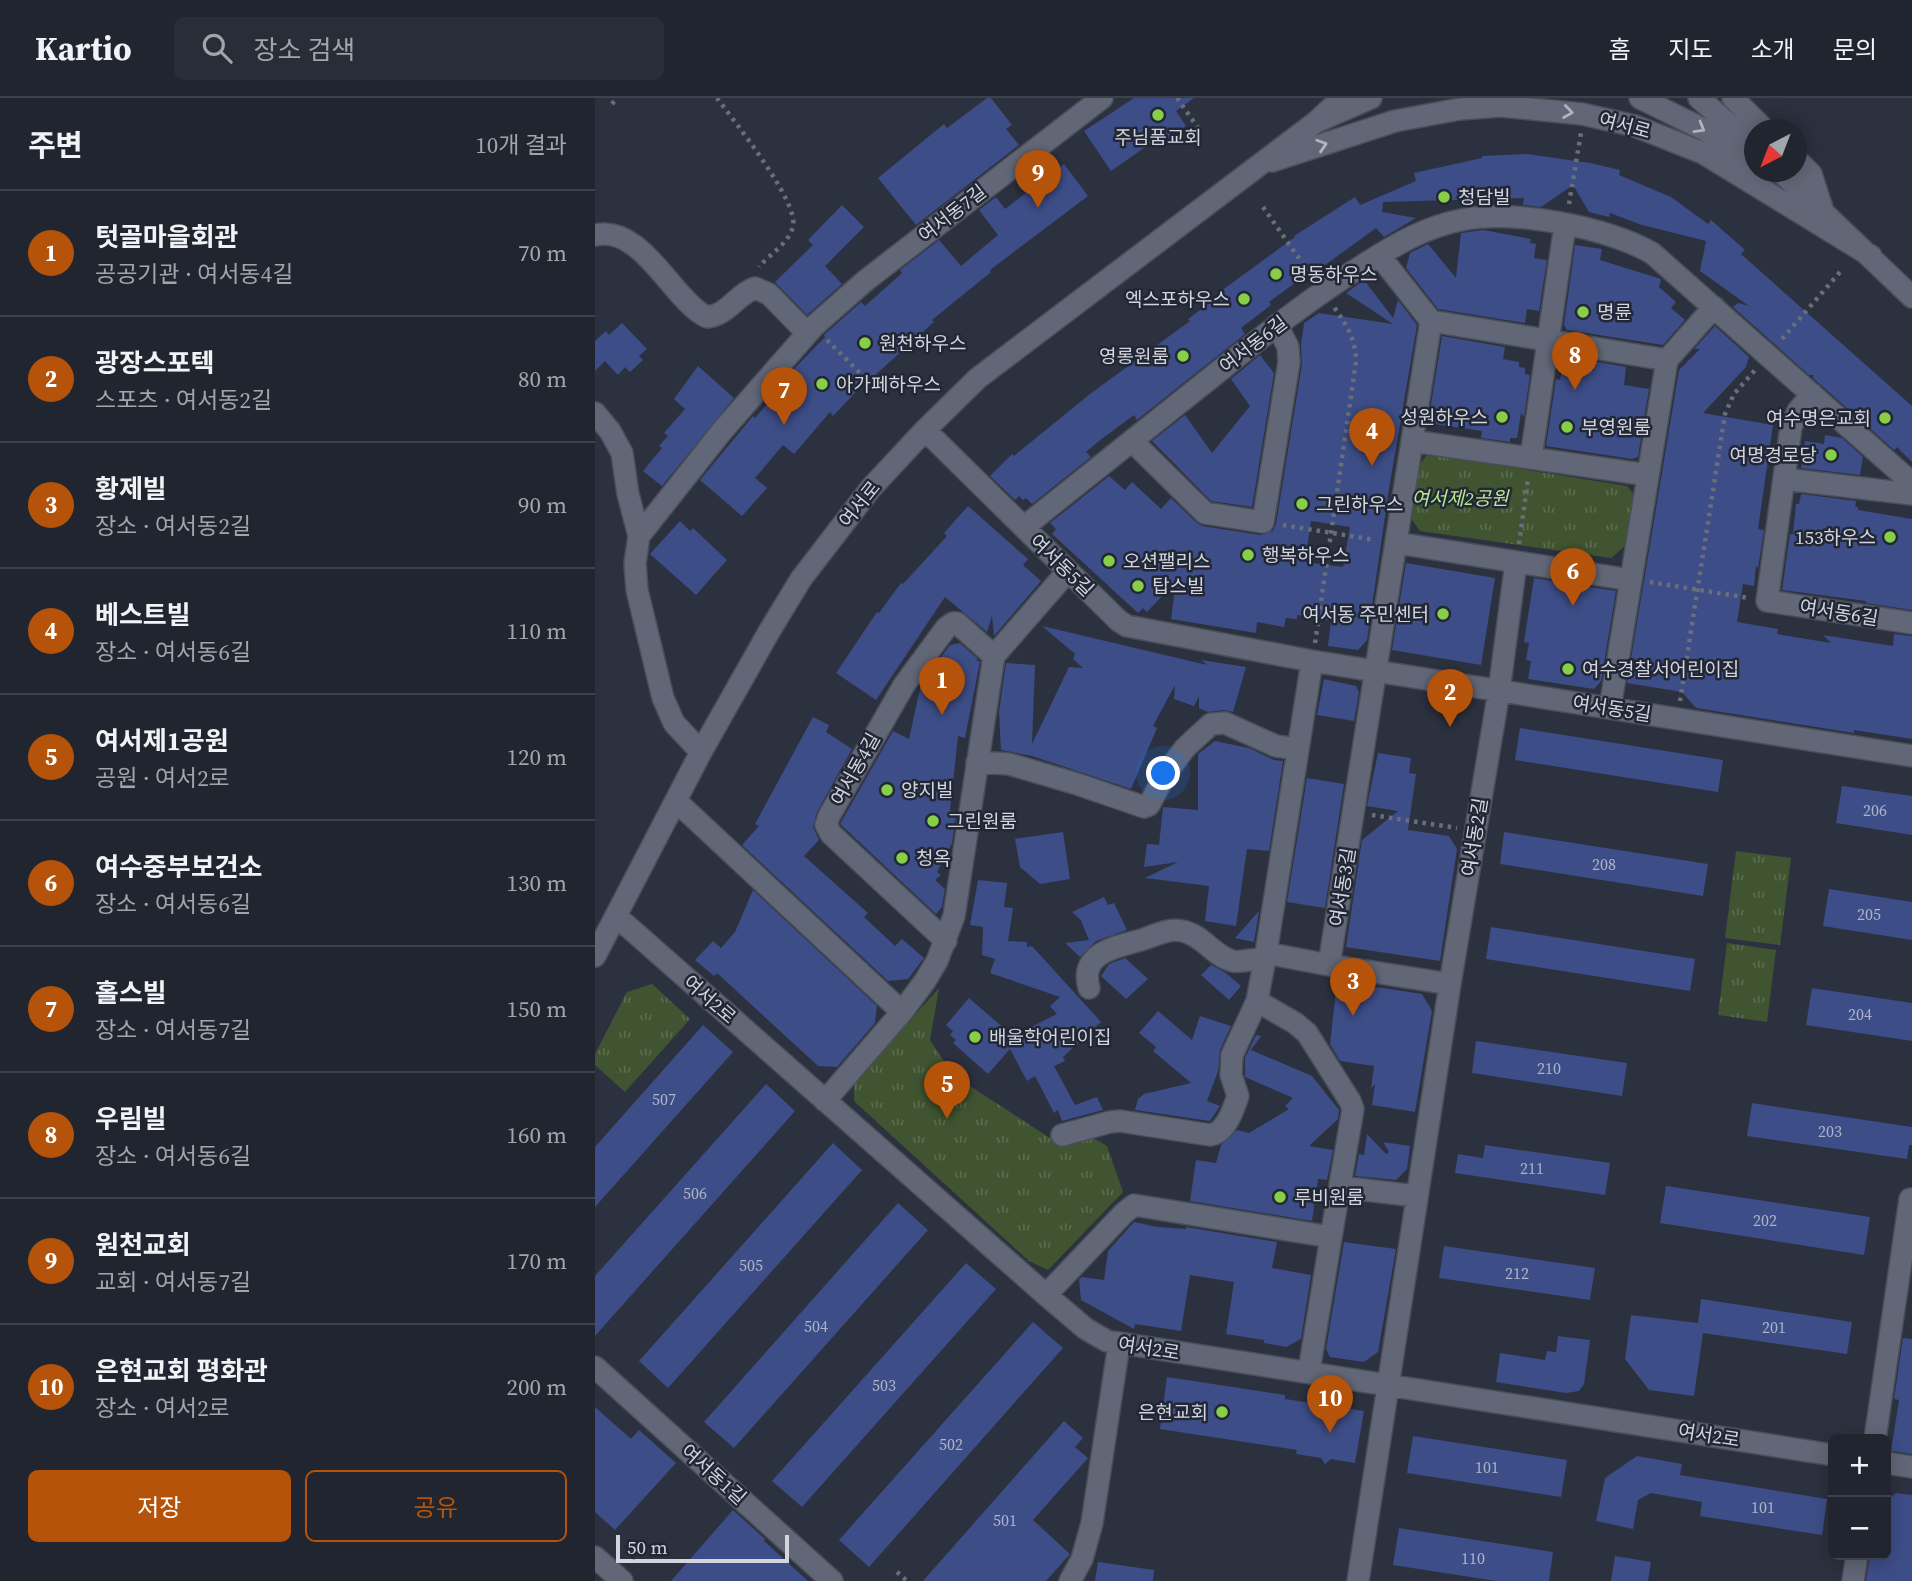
<!DOCTYPE html>
<html lang="ko">
<head>
<meta charset="utf-8">
<style>
  body { margin:0; font-family:"Source Serif 4","Noto Sans KR",serif; background:#292d37; color:#f1f3f6 }
  .controls { position:absolute; right:21px; bottom:21px; display:grid; overflow:hidden; border-radius:10px; box-shadow:0 4px 18px #0003 }
  .controls button { width:63px; height:63px; display:grid; place-items:center; padding:0; border:0; border-bottom:2px solid #3e424b; background:#21252f; color:#f1f3f6; font:35px sans-serif }
  .compass { position:absolute; left:1149px; top:21px; width:63px; height:63px; border-radius:50%; background:#21252f; box-shadow:0 4px 18px #0003; rotate:222deg }
  .scale { position:absolute; left:21px; bottom:18px; width:173px; box-sizing:border-box; padding-left:7px; border:4px solid #d2d5de; border-top:0; font-size:19px; line-height:24px; white-space:nowrap; color:#d2d5de; -webkit-text-stroke:5px #222735; paint-order:stroke }
  .you { position:absolute; left:569px; top:676px; width:24px; height:24px; margin:-18px; border:5px solid #fff; border-radius:50%; background:#1a73e8; box-shadow:0 0 0 10px #1a73e833 }
  .badge { display:grid; place-items:center; width:46px; height:46px; border-radius:50%; background:#b45309; color:#fff; font-size:23px; font-weight:700 }
  .pin { position:absolute; translate:-50% -58px; filter:drop-shadow(0 2px 4px #0008) }
  .pin::after { content:''; position:absolute; top:37px; width:24px; height:21px; background:inherit; clip-path:polygon(0 0,100% 0,50% 100%) }
  .list { margin:0; padding:0; list-style:none }
  h2 { display:flex; justify-content:space-between; align-items:center; height:91px; margin:0; padding:0 28px; font-size:30px }
  h2 small { font-size:23px; font-weight:400; color:#a2a5aa }
  .list li { display:grid; grid-template-columns:46px 1fr auto; gap:21px; align-items:center; box-sizing:border-box; height:126px; padding:0 28px; border-top:2px solid #3e424b }
  .list b { display:block; font-size:26px; white-space:nowrap }
  .list p { margin:0; font-size:23px; white-space:nowrap; color:#a2a5aa }
  .list em { font-size:23px; font-style:normal; color:#a2a5aa }
  .actions { display:flex; gap:14px; padding:21px 28px }
  .actions a { flex:1; padding:16px 0; border:2px solid #b45309; border-radius:10px; text-align:center; font-size:24px; color:#b45309 }
  .actions .main { background:#b45309; color:#fff }
  .icon { flex:none; width:38px; height:38px; fill:none; stroke:currentColor; stroke-width:2; stroke-linecap:round; stroke-linejoin:round }
  .map { position:relative; flex:none; width:1317px; height:1483px; overflow:hidden }
  header { display:flex; align-items:center; gap:42px; box-sizing:border-box; height:98px; padding:0 35px; background:#21252f; border-bottom:2px solid #3e424b }
  header strong { font-size:33px }
  nav { display:flex; gap:38px; margin-inline-start:auto; font-size:24px }
  .search { width:490px; height:63px; background:#292d37; display:flex; align-items:center; gap:18px; box-sizing:border-box; padding:0 24px; border-radius:10px; color:#a2a5aa; font-size:26px }
  main { display:flex }
  aside { flex:1; background:#21252f }
  .map>svg:first-child { display:block }
  .park { fill:url(#park-tufts) }
  .building { fill:#3d4d87; fill-rule:evenodd }
  .lines { fill:none; stroke-linecap:round; stroke-linejoin:round }
  .minor-casing { stroke:#4a4e59; stroke-width:24 }
  .path { stroke:#696e7a; stroke-width:4.5; stroke-dasharray:3.5 5; stroke-linecap:butt }
  .minor { stroke:#616777; stroke-width:21 }
  .oneway { stroke:#b0b4bf }
  .poi-dot { fill:#88cf49; stroke:#222735; stroke-width:2.5 }
  .labels { text-anchor:middle; dominant-baseline:central; stroke-width:5; stroke-linejoin:round; paint-order:stroke }
  .number-label { font-size:16px; fill:#adb3c8 }
  .street-label { font-size:19px; fill:#d2d5de; stroke:#222735 }
  .poi-label { font-size:19px; fill:#d2d5de; stroke:#222735; text-anchor:start }
  .park-label { font-size:19px; font-style:italic; fill:#b6e990; stroke:#222735 }
</style>
</head>
<body>
<header>
<strong>Kartio</strong>
<div class="search"><svg class="icon" aria-label="search" viewBox="0 0 24 24"><circle cx="10" cy="10" r="6"/><path d="M15 15l6 6"/></svg>장소 검색</div>
<nav><a>홈</a><a>지도</a><a>소개</a><a>문의</a></nav>
</header>
<main>
<aside>
<h2>주변<small>10개 결과</small></h2>
<ul class="list">
<li><span class="badge">1</span><div><b>텃골마을회관</b><p>공공기관 · 여서동4길</p></div><em>70 m</em></li>
<li><span class="badge">2</span><div><b>광장스포텍</b><p>스포츠 · 여서동2길</p></div><em>80 m</em></li>
<li><span class="badge">3</span><div><b>황제빌</b><p>장소 · 여서동2길</p></div><em>90 m</em></li>
<li><span class="badge">4</span><div><b>베스트빌</b><p>장소 · 여서동6길</p></div><em>110 m</em></li>
<li><span class="badge">5</span><div><b>여서제1공원</b><p>공원 · 여서2로</p></div><em>120 m</em></li>
<li><span class="badge">6</span><div><b>여수중부보건소</b><p>장소 · 여서동6길</p></div><em>130 m</em></li>
<li><span class="badge">7</span><div><b>홀스빌</b><p>장소 · 여서동7길</p></div><em>150 m</em></li>
<li><span class="badge">8</span><div><b>우림빌</b><p>장소 · 여서동6길</p></div><em>160 m</em></li>
<li><span class="badge">9</span><div><b>원천교회</b><p>교회 · 여서동7길</p></div><em>170 m</em></li>
<li><span class="badge">10</span><div><b>은현교회 평화관</b><p>장소 · 여서2로</p></div><em>200 m</em></li>
</ul>
<div class="actions"><a class="main">저장</a><a>공유</a></div>
</aside>
<div class="map">
<svg width="1317" height="1483" viewBox="0 0 1317 1483">
  <defs>
    <pattern id="park-tufts" width="24" height="20" patternUnits="userSpaceOnUse" patternTransform="scale(1.75)"><rect width="24" height="20" fill="#405431"/><path d="M3 7l-1-3M5 7V3M7 7l1-3M15 17l-1-3M17 17v-4M19 17l1-3" fill="none" stroke="#5b6c4e"/></pattern>
  </defs>
  <rect width="100%" height="100%" fill="#2c313f"/>
  <path class="park" d="M833 356 1032 388 1041 399 1030 448 1016 460 825 433 812 415 822 369Z
    M1141 753 1196 760 1185 847 1130 840Z
    M1132 845 1181 852 1172 924 1123 917Z
    M57 886 95 921 30 994 0 967V956L32 894Z
    M344 890 335 942 358 977 458 1042 495 1038 512 1048 528 1094 453 1172 434 1163 259 1003V985Z"/>
  <path class="building" d="M392 0H396L417 27 411 31 424 47 321 127 283 80 349 26 352 30Z
    M539 0H599L581 13 591 28 562 48 559 43 516 73 489 33Z
    M932 56 995 65 1025 72 1024 77 1076 99 1113 126 1116 122 1150 152 1146 156 1317 308V364L1302 349 1299 352 1218 280V277H1214L1138 209 1143 205 1154 208 1105 173 1111 143 1047 127 1015 115 1014 119 994 114 978 87 946 109 928 107 929 100 788 104 787 114 821 120 789 139 781 130 719 175 716 173 674 204 676 207 646 230 650 236 542 322 539 317 504 343 491 354 496 359 437 406 431 400 428 402 424 398 420 402 395 378 417 356 419 358 495 296 595 223 593 221 624 198 622 196 700 139 699 138 760 99 765 107 821 83 819 75 887 60V58Z
    M469 66 493 98 395 172 396 174 337 222 339 224 278 279 277 277 238 318 235 314 199 356 188 347 160 380 172 390 147 418 105 382 158 318 160 320 197 278 194 276 230 239 229 237 266 204 270 208 307 175 305 172 344 142 366 168 403 137 384 112 401 99 410 111Z
    M247 107 269 129 230 168 247 186 212 217 180 184 218 147 213 142Z
    M888 132 936 141 935 145 941 146 939 160 952 162 944 213 932 211 930 225 843 211 811 170 815 155 833 146 861 180 866 135Z
    M980 147 1007 151 1005 162 1066 181 1064 189 1081 204 1076 210 1090 222 1068 247 972 232 969 227Z
    M769 182 798 220 803 202 822 227 794 391 772 542 763 552 733 548 736 523 702 517V521L691 520 689 529 662 524 661 535 576 521 581 483 552 514 548 510 543 515 457 436 461 431 455 425 514 378 530 392 537 384 566 411 576 400 601 424 607 428 666 437 678 433 681 426 707 266 706 247 709 225 724 215 798 226 751 195ZM716 423 755 429 748 469 710 464Z
    M27 225 52 251 44 258 48 262 35 274 30 269 23 277 10 263 0 273V243L11 233 14 237Z
    M1120 228 1154 259 1151 269 1108 315 1178 327 1163 431 1169 432 1163 470 1161 468 1159 488 1148 486 1142 524 1183 531 1182 536 1236 545 1228 537 1298 548 1299 536 1317 538V641L1259 632V635L1101 610 1087 594 1032 585 1084 272 1105 251H1099Z
    M847 238 910 249 908 261 924 264V269L930 270V276L935 277 929 319 926 315 922 340H915V344L886 340 887 333 833 325Z
    M665 257 679 275 657 409 616 403 557 343 590 317 617 355 655 308 636 281Z
    M992 262 1031 269 1029 287 1054 291 1043 359 1037 361 951 348 961 281 965 282 968 267 999 272Z
    M103 268 139 300 67 388 48 373 67 350 64 348 73 338 69 335 90 311 79 301Z
    M1230 337 1247 340 1268 359 1265 377 1206 370 1210 343 1229 346Z
    M1206 396 1261 403 1260 409H1263V412L1317 421V512L1271 505V503L1187 492 1195 436H1198L1201 406H1204Z
    M373 408 433 461 428 467 446 483 399 538 397 518 392 534 350 499 281 602 241 575 282 514 284 515 306 485 308 486 352 438 349 435Z
    M85 423 95 433 98 430 132 462 101 497 55 456Z
    M811 465 900 480 886 567 797 552Z
    M939 480 1021 493 1006 583 999 591 933 581 936 563 931 562 934 545 929 544Z
    M447 528 612 567 606 562 651 569 638 614 629 612 613 614 604 610V598L599 608 579 601 580 587 558 628 562 630 536 691 437 658 406 652 404 614 411 565 440 567 437 646 474 569 488 570 478 561 480 556Z
    M365 545 383 561 381 563H385L370 640 363 638 355 712 361 716 357 745 342 774 346 777 340 782 350 791 347 809 341 816 245 726 298 633 314 641 326 586 355 547Z
    M729 581 761 588 764 594 759 623 722 617Z
    M218 619 234 627 231 634 257 651 222 714 218 729 224 742 209 758 273 815 269 819 300 848 307 841 329 860 313 881 293 883 147 747 164 728 160 726Z
    M925 630 1128 662 1123 694 920 662Z
    M620 643 654 650 679 662 688 663 674 753 652 751 641 828 610 823 614 788 550 780 583 764 549 769 552 746 564 747 568 709 603 712V656Z
    M783 655 816 660 814 675 821 676 813 732 854 738 862 751 845 863 751 849 767 742 803 713 772 708Z
    M712 680 749 686 730 810 692 804Z
    M1247 688 1317 698V737L1241 725Z
    M468 734 475 781 445 786 425 769 420 741Z
    M909 734 1113 766 1108 798 905 766Z
    M383 782 412 785 409 809 418 810 413 843 432 844V849L437 848 506 924 468 959 470 963 459 968 480 1007 502 999 508 1012 467 1023 463 1012 459 1015 440 978 432 983 415 951 393 976 358 945 361 942 355 937 358 933 351 927 374 900 418 938 462 916 455 908 465 899 395 875 400 861 387 857 388 829 375 827Z
    M1234 791 1317 804V842L1228 828Z
    M158 792 282 908 280 925 242 969 223 968 122 875 119 878 100 862 118 843 126 850 140 834Z
    M509 799 513 807 519 805 532 832 501 843 485 859 470 845 494 842 486 823 488 824 477 814Z
    M664 813 659 844 640 840Z
    M896 829 1100 861 1095 893 891 861Z
    M530 860 553 881 531 901 506 878 514 866Z
    M616 867 631 875 646 888 634 902 606 877Z
    M742 883 827 896 837 913 820 1014 777 1007 780 986 776 990 779 968 745 963 735 946Z
    M1217 890 1317 905V943L1211 927Z
    M563 913 597 942 605 918 636 928 625 952 623 973 612 1003 625 1008 615 1023 540 1012 543 1001 549 996 596 985 558 953 561 949 544 935Z
    M108 927 138 954 0 1109V1049Z
    M661 937 666 938 656 952 717 978 744 1012 743 1021 714 1048 738 1052 732 1082 723 1081 717 1123 595 1103 601 1062 621 1065 626 1047 642 1032 654 1035 694 1011 690 1008 698 1000 650 979V960Z
    M881 943 1032 965 1027 998 877 975Z
    M171 986 200 1013 0 1238V1178Z
    M1157 1005 1317 1029V1047H1314L1312 1061 1152 1038Z
    M772 1036 791 1056 794 1054 788 1044 815 1048 812 1071 801 1082 760 1078 764 1056 769 1057Z
    M238 1045 267 1072 73 1290 44 1263Z
    M890 1047 1015 1065 1010 1097 860 1075 863 1056 888 1060Z
    M1071 1088 1275 1119 1269 1157 1065 1125Z
    M303 1105 333 1132 139 1350 109 1324Z
    M539 1124 562 1129 591 1131V1129L682 1144 677 1170 716 1177 706 1241 691 1249 669 1245V1242L631 1236 639 1184 595 1177 586 1233 540 1226 539 1231 486 1202 484 1181 487 1179 509 1182 513 1153Z
    M749 1144 801 1151 783 1254 769 1264 735 1259 731 1251Z
    M849 1148 1000 1170 995 1202 844 1180Z
    M371 1165 401 1191 207 1409 177 1383Z
    M1106 1201 1257 1224 1252 1256 1108 1235 1099 1298 1054 1292 1030 1261 1036 1217 1103 1225Z
    M438 1224 468 1250 274 1469 244 1442Z
    M963 1238 995 1242 989 1286 984 1293 971 1295 901 1284 905 1255 950 1262 952 1253 961 1254Z
    M1308 1240 1317 1241V1356L1296 1353 1304 1302 1299 1301Z
    M572 1279 690 1297V1301L769 1313 760 1365 736 1361 730 1366 726 1360 701 1356 702 1352 565 1331Z
    M0 1309 36 1341 44 1332 81 1365 20 1432 0 1414Z
    M469 1323 488 1340 480 1349 493 1360 438 1422 475 1456 451 1483H328Z
    M818 1338 972 1362 966 1399 812 1375Z
    M1042 1358 1087 1366 1085 1377 1232 1401 1227 1437 1105 1418 1107 1404 1056 1395 1043 1402 1038 1431 1001 1423 1010 1380Z
    M1301 1395 1317 1397V1483H1271L1275 1457H1291V1403Z
    M138 1412 170 1441 169 1443 213 1483H76Z
    M804 1430 958 1454 954 1483H901L798 1467Z
    M1020 1458 1056 1464 1053 1483H1016Z
    M503 1464 559 1472 558 1483H500Z"/>
  <g class="lines">
    <g class="minor-casing">
      <path id="minor" d="M747 0 721 24 776 0
        M1045 0 1110 32 1160 68
        M1104 0 1160 49
        M1138 0 1170 32
        M1202 62 1216 76 1227 110
        M677 63 800 23 865 11 906 8 987 16 1040 28 1108 55 1276 158
        M1186 74 1317 199
        M0 137C47 126 78 203 112 219 133 217 142 196 160 190L174 196 212 235
        M784 157 836 223 1072 262
        M1217 296 1203 313 1196 329 1172 503 1317 525
        M0 315 15 333 27 355 33 396 44 438
        M330 332 524 523 532 528 717 563 1317 658
        M537 343 610 415 668 424 694 264 693 249 682 227
        M817 343 1053 377
        M936 360 970 127
        M1189 381 1317 396
        M429 429C495 376 562 323 628 270 674 233 720 197 770 166 800 147 830 129 866 122 919 111 1010 129 1057 155L1317 385
        M802 445 1036 482
        M1015 610 1072 262 1119 209
        M106 654 79 625 68 600 42 492 40 465 44 438 127 333 218 229 270 183 507 0
        M382 664 414 666 482 686 549 709 554 707 570 677 590 650 616 626 630 625 681 648 703 651
        M81 703 307 914
        M21 818 451 1197 491 1231 512 1243 1238 1357
        M351 843 236 736 231 727 234 718 309 587 351 530 358 525H362L399 558
        M671 855 717 563
        M0 858 106 654 175 532 206 481 276 390 330 332 383 280 721 24
        M734 867 855 886
        M494 890C484 854 522 849 546 842 559 838 573 830 587 833 607 836 619 859 638 863 647 865 660 860 670 861
        M230 1003 307 914 330 883 342 863 359 818 399 558 473 473
        M467 1037 515 1024 525 1023 615 1037C631 1035 638 1012 643 998L636 977 637 957 662 903
        M745 1089 821 1098
        M451 1197 529 1115 539 1107 736 1139 758 1011 755 1003 712 935 700 925 662 903 671 855 734 867 836 223
        M0 1269 237 1483
        M714 1273 736 1139
        M1280 1341 1315 1101H1317
        M1291 1365 1317 1369
        M0 1459 27 1483
        M475 1483 487 1461 497 1425 524 1246
        M763 1483 855 886 904 593 921 464
        M1258 1483 1262 1457"/>
    </g>
    <path class="path" d="M122 0C139 23 204 104 198 128 194 146 174 156 164 169
      M582 0 606 34
      M17 6 22 0
      M974 106 986 35
      M668 109 715 176
      M1187 241 1245 174
      M232 242 281 291
      M688 427 780 442
      M924 446 933 381
      M1055 484 1154 500
      M720 545 761 264C761 241 752 228 739 209
      M1085 603 1130 316 1139 296 1160 272
      M777 717 862 730
      M302 1474 312 1483"/>
    <use href="#minor" class="minor"/>
  </g>
  <defs><path id="oneway-chevron" d="M-2-3.5L2.5 0L-2 3.5" fill="none" stroke-width="1.6" stroke-linecap="round" stroke-linejoin="round" transform="scale(1.75)"/></defs>
  <g class="oneway">
    <use href="#oneway-chevron" transform="translate(973 14) rotate(8)"/>
    <use href="#oneway-chevron" transform="translate(1105 30) rotate(30)"/>
    <use href="#oneway-chevron" transform="translate(727 47) rotate(-18)"/>
  </g>
  <g class="poi-dot">
    <circle cx="563" cy="17" r="7"/>
    <circle cx="849" cy="99" r="7"/>
    <circle cx="681" cy="176" r="7"/>
    <circle cx="649" cy="201" r="7"/>
    <circle cx="988" cy="214" r="7"/>
    <circle cx="270" cy="245" r="7"/>
    <circle cx="588" cy="258" r="7"/>
    <circle cx="227" cy="286" r="7"/>
    <circle cx="907" cy="319" r="7"/>
    <circle cx="1290" cy="320" r="7"/>
    <circle cx="972" cy="329" r="7"/>
    <circle cx="1236" cy="357" r="7"/>
    <circle cx="707" cy="406" r="7"/>
    <circle cx="1295" cy="439" r="7"/>
    <circle cx="653" cy="457" r="7"/>
    <circle cx="514" cy="463" r="7"/>
    <circle cx="543" cy="488" r="7"/>
    <circle cx="848" cy="516" r="7"/>
    <circle cx="973" cy="571" r="7"/>
    <circle cx="292" cy="692" r="7"/>
    <circle cx="338" cy="723" r="7"/>
    <circle cx="307" cy="760" r="7"/>
    <circle cx="380" cy="939" r="7"/>
    <circle cx="685" cy="1099" r="7"/>
    <circle cx="627" cy="1314" r="7"/>
  </g>
  <g class="labels">
    <g class="number-label">
      <text x="1280" y="712">206</text>
      <text x="1009" y="766">208</text>
      <text x="1274" y="816">205</text>
      <text x="1265" y="916">204</text>
      <text x="954" y="970">210</text>
      <text x="69" y="1001">507</text>
      <text x="1235" y="1033">203</text>
      <text x="937" y="1070">211</text>
      <text x="100" y="1095">506</text>
      <text x="1170" y="1122">202</text>
      <text x="156" y="1167">505</text>
      <text x="922" y="1175">212</text>
      <text x="221" y="1228">504</text>
      <text x="1179" y="1229">201</text>
      <text x="289" y="1287">503</text>
      <text x="356" y="1346">502</text>
      <text x="892" y="1369">101</text>
      <text x="1168" y="1409">101</text>
      <text x="410" y="1422">501</text>
      <text x="878" y="1460">110</text>
    </g>
    <g class="street-label">
      <text transform="translate(1030 27) rotate(15)">여서로</text>
      <text transform="translate(357 115) rotate(-38)">여서동7길</text>
      <text transform="translate(658 246) rotate(-38)">여서동6길</text>
      <text transform="translate(264 406) rotate(-51)">여서로</text>
      <text transform="translate(467 467) rotate(44)">여서동5길</text>
      <text transform="translate(1244 514) rotate(9)">여서동6길</text>
      <text transform="translate(1017 610) rotate(9)">여서동5길</text>
      <text transform="translate(260 671) rotate(-61)">여서동4길</text>
      <text transform="translate(879 739) rotate(-81)">여서동2길</text>
      <text transform="translate(747 789) rotate(-81)">여서동3길</text>
      <text transform="translate(115 901) rotate(41)">여서2로</text>
      <text transform="translate(554 1250) rotate(9)">여서2로</text>
      <text transform="translate(1114 1337) rotate(9)">여서2로</text>
      <text transform="translate(119 1376) rotate(42)">여서동1길</text>
    </g>
    <g class="poi-label">
      <text x="563" y="39" text-anchor="middle">주님품교회</text>
      <text x="863" y="99">청담빌</text>
      <text x="695" y="176">명동하우스</text>
      <text x="635" y="201" text-anchor="end">엑스포하우스</text>
      <text x="1002" y="214">명륜</text>
      <text x="284" y="245">원천하우스</text>
      <text x="574" y="258" text-anchor="end">영롱원룸</text>
      <text x="241" y="286">아가페하우스</text>
      <text x="893" y="319" text-anchor="end">성원하우스</text>
      <text x="1276" y="320" text-anchor="end">여수명은교회</text>
      <text x="986" y="329">부영원룸</text>
      <text x="1222" y="357" text-anchor="end">여명경로당</text>
      <text x="721" y="406">그린하우스</text>
      <text x="1281" y="439" text-anchor="end">153하우스</text>
      <text x="667" y="457">행복하우스</text>
      <text x="528" y="463">오션팰리스</text>
      <text x="557" y="488">탑스빌</text>
      <text x="834" y="516" text-anchor="end">여서동 주민센터</text>
      <text x="987" y="571">여수경찰서어린이집</text>
      <text x="306" y="692">양지빌</text>
      <text x="352" y="723">그린원룸</text>
      <text x="321" y="760">청옥</text>
      <text x="394" y="939">배울학어린이집</text>
      <text x="699" y="1099">루비원룸</text>
      <text x="613" y="1314" text-anchor="end">은현교회</text>
    </g>
    <g class="park-label">
      <text x="865" y="400">여서제2공원</text>
    </g>
  </g>
</svg>
<div class="controls">
<button>+</button>
<button>−</button>
</div>
<svg class="compass" viewBox="-18 -18 36 36"><path d="M0-13l5 13h-10z" fill="#e53935"/><path d="M0 13l5-13h-10z" fill="#a2a5aa"/></svg>
<div class="scale">50 m</div>
<div class="you"></div>
<div class="pin badge" style="left:347px;top:617px">1</div>
<div class="pin badge" style="left:855px;top:629px">2</div>
<div class="pin badge" style="left:758px;top:918px">3</div>
<div class="pin badge" style="left:777px;top:368px">4</div>
<div class="pin badge" style="left:352px;top:1021px">5</div>
<div class="pin badge" style="left:978px;top:508px">6</div>
<div class="pin badge" style="left:189px;top:327px">7</div>
<div class="pin badge" style="left:980px;top:292px">8</div>
<div class="pin badge" style="left:443px;top:110px">9</div>
<div class="pin badge" style="left:735px;top:1335px">10</div>
</div>
</main>
</body>
</html>
